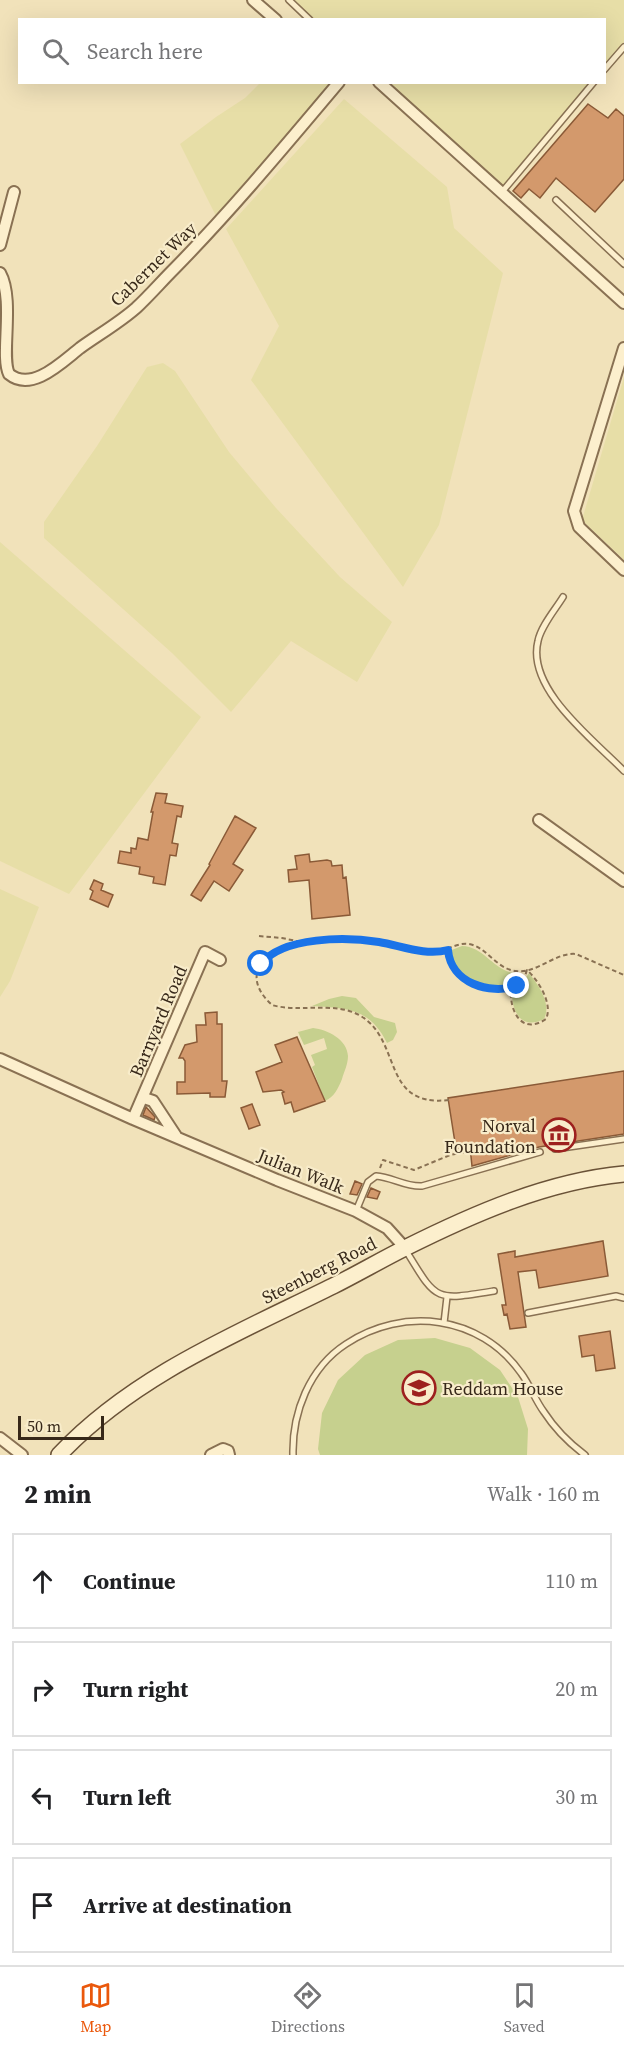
<!DOCTYPE html>
<html lang="en">
<head>
<meta charset="utf-8">
<style>
  body { margin:0; font-family:"Source Serif 4",serif; background:#f2f2f2; color:#202124 }
  .scale { position:absolute; left:18px; bottom:15px; width:86px; box-sizing:border-box; padding-left:6px; border:3px solid #372819; border-top:0; font-size:16px; line-height:21px; white-space:nowrap; color:#372819; -webkit-text-stroke:4px #f8ecca; paint-order:stroke }
  .stop { position:absolute; width:18px; height:18px; margin:-14px; border:4px solid #1a73e8; border-radius:50%; background:#fff }
  .stop.end { background:#1a73e8; border-color:#fff; box-shadow:0 2px 6px #0008 }
  .list { margin:0; padding:0; list-style:none }
  h2 { display:flex; justify-content:space-between; align-items:center; height:78px; margin:0; padding:0 24px; font-size:26px }
  h2 small { font-size:20px; font-weight:400; color:#757577 }
  .list li { display:grid; grid-template-columns:39px 1fr auto; gap:18px; align-items:center; box-sizing:border-box; height:96px; margin:0 12px 12px; padding:0 12px; border:2px solid #e0e0e0; border-radius:0px }
  .list b { display:block; font-size:22px; white-space:nowrap }
  .list em { font-size:20px; font-style:normal; color:#757577 }
  .icon { flex:none; width:33px; height:33px; fill:none; stroke:currentColor; stroke-width:2; stroke-linecap:round; stroke-linejoin:round }
  .map { position:relative; flex:none; width:624px; height:1455px; overflow:hidden }
  .search { position:absolute; background:#fff; box-shadow:0 6px 24px #0002; left:18px; right:18px; top:18px; height:66px; display:flex; align-items:center; gap:15px; box-sizing:border-box; padding:0 21px; border-radius:0px; color:#757577; font-size:22px }
  .sheet { height:510px; background:#fff }
  nav { display:flex; justify-content:space-around; align-items:center; box-sizing:border-box; height:84px; border-top:2px solid #e0e0e0; background:#fff; font-size:16px; color:#757577 }
  nav a { display:grid; justify-items:center; gap:3px }
  nav .on { color:#ea580c }
  .map>svg:first-child { display:block }
  .farmland { fill:#e7dea7 }
  .green { fill:#c6d08e }
  .building { fill:#d3996c; stroke:#8a5a37; stroke-width:1.5 }
  .lines { fill:none; stroke-linecap:round; stroke-linejoin:round }
  .lane-casing { stroke:#897153; stroke-width:8 }
  .street-casing { stroke:#897153; stroke-width:14 }
  .secondary-casing { stroke:#6a5237; stroke-width:18 }
  .path { stroke:#897153; stroke-width:2; stroke-dasharray:4.5 3; stroke-linecap:butt }
  .lane { stroke:#fcefcd; stroke-width:5 }
  .street { stroke:#fcefcd; stroke-width:10 }
  .secondary { stroke:#fcefcd; stroke-width:15 }
  .route { stroke:#1a73e8; stroke-width:8 }
  .labels { text-anchor:middle; dominant-baseline:central; stroke-width:4.5; stroke-linejoin:round; paint-order:stroke }
  .street-label { font-size:18px; fill:#372819; stroke:#f8ecca }
  .poi-label { font-size:18px; fill:#372819; stroke:#f8ecca; text-anchor:end }
</style>
</head>
<body>
<div class="map">
<svg width="624" height="1455" viewBox="0 0 624 1455">
  <rect width="100%" height="100%" fill="#f1e2ba"/>
  <path class="farmland" d="M290 0H624V42L605 65 604 20 311 19Z
    M260 83H334L216 216 180 144 216 117 245 98Z
    M381 83H590L501 190Z
    M344 99 447 187 454 228 503 273 439 525 403 587 251 380 279 326 226 229Z
    M163 363 175 371 229 452 276 508 340 577 392 622 357 682 291 641 231 712 172 653 44 538V522L97 446 147 367Z
    M624 377V560L582 520Z
    M0 542 201 717 69 894 0 861Z
    M0 889 39 907 10 981 0 997Z"/>
  <path class="green" d="M462 946C487 947 494 975 523 974 517 997 473 987 460 974 454 968 451 961 449 953V951Z
    M529 973C538 985 552 1003 544 1019 520 1031 511 1010 512 989L520 987Z
    M342 996 356 998 374 1017 395 1023 397 1032 393 1040 387 1043C370 1008 346 1008 312 1006L329 999Z
    M313 1028C328 1030 347 1039 348 1056 348 1064 344 1072 342 1079 338 1089 334 1097 325 1101L312 1067 315 1065 311 1055 327 1049 324 1038 304 1045 298 1032Z
    M435 1338 470 1348 500 1370 518 1397 528 1429 527 1455H320L318 1449 322 1413 338 1380 365 1355 398 1340Z"/>
  <path class="building" d="M588 104 608 118 616 109 624 116V179L595 212 556 178 540 198 529 189 521 198 513 191Z
    M156 793 167 794 165 803 183 806 181 817 177 816 172 843 178 844 176 856 170 855 165 885 153 883 154 877 139 874 140 867 118 863 120 851 131 853V848L136 849 138 838 148 840 153 812H151Z
    M235 816 256 828 233 864 243 870 229 891 214 881 201 901 191 895 210 865 209 864Z
    M309 854 310 862 327 860 331 861 332 866 342 865 343 878 346 877 350 915 312 919 309 880 289 882 288 870 297 869 295 856Z
    M94 880 103 884 101 890 113 895 108 907 90 899 93 891 90 889Z
    M217 1012V1024H222V1081H227L225 1097H210V1093L177 1094V1082H185V1061L183 1058H179L185 1045 197 1042 196 1025H206L205 1013Z
    M297 1037 325 1101 294 1112 291 1102 285 1104 282 1093 284 1092 281 1090 263 1092 256 1072 282 1062 275 1045Z
    M624 1071V1134L539 1147 472 1166 470 1147 456 1149 448 1098Z
    M252 1104 260 1125 249 1129 241 1108Z
    M146 1107 155 1117 154 1120 143 1115Z
    M355 1181 362 1184 357 1195 350 1194Z
    M371 1188 380 1192 377 1199 367 1197Z
    M603 1241 608 1276 539 1288 536 1270 518 1272 526 1327 510 1329 507 1314 504 1315 502 1305H506L498 1254 515 1251V1257Z
    M610 1331 615 1368 596 1371 594 1355 582 1357 579 1336Z"/>
  <g class="lines">
    <g class="lane-casing">
      <path id="lane" d="M289 0 310 20
        M604 70 624 47
        M502 192 594 82
        M556 200 624 264
        M563 597C555 610 541 626 538 641 526 689 594 740 624 771
        M555 1149 624 1139
        M356 1211 368 1182 376 1176C392 1177 405 1187 422 1186L540 1152
        M405 1249C437 1301 433 1301 494 1291
        M528 1313 616 1296 624 1298
        M444 1323 447 1297
        M293 1455C292 1413 309 1368 346 1344 403 1306 480 1315 521 1373 530 1385 535 1400 544 1412 555 1429 569 1443 585 1455"/>
    </g>
    <g class="street-casing">
      <path id="street" d="M253 0 276 20
        M379 82 624 303
        M0 245 14 192
        M0 273C15 300 0 356 9 374 32 393 63 361 80 348 98 335 119 323 136 308 149 296 161 282 174 269 232 210 285 146 339 82
        M624 348 574 511 579 527 624 570
        M539 820 624 881
        M0 1059 133 1119 277 1180 356 1211 387 1228 405 1248
        M144 1098 153 1101 176 1136
        M133 1119 205 952 220 960
        M0 1438 22 1455
        M211 1455 223 1449 228 1451 229 1455"/>
    </g>
    <g class="secondary-casing">
      <path id="secondary" d="M59 1455C133 1376 238 1333 333 1286 357 1274 381 1260 405 1248 473 1214 548 1181 624 1174"/>
    </g>
    <path class="path" d="M259 936 282 938 301 942
      M448 949C451 976 470 985 494 988 502 989 511 990 518 986 523 983 525 976 527 970 539 981 553 1004 546 1019 521 1036 509 1010 511 988
      M449 1100C380 1108 403 1039 359 1015 333 1001 299 1013 272 1005 262 996 253 983 258 969 270 935 347 938 376 942 394 944 412 951 430 952 444 953 456 942 469 944 487 947 496 969 516 971 537 974 555 952 576 954L624 975
      M480 1145 481 1149
      M380 1168 383 1160 414 1170 450 1155 470 1151"/>
    <use href="#lane" class="lane"/>
    <use href="#street" class="street"/>
    <use href="#secondary" class="secondary"/>
  </g>
  <g class="lines">
    <path class="route" d="M261 964C283 936 347 937 379 942 402 946 425 956 448 950 451 983 489 995 517 986"/>
  </g>
  <defs>
    <g id="museum-ring" transform="scale(1.725)"><circle r="9.5" fill="#f8ecca" stroke="#9d201e" stroke-width="1.5"/><path d="M0-6L6-3V-2H-6V-3ZM-5-1h2V3h-2ZM-1-1h2V3h-2ZM3-1h2V3H3ZM-6 4H6V6H-6Z" fill="#9d201e"/></g>
    <g id="school-ring" transform="scale(1.725)"><circle r="9.5" fill="#f8ecca" stroke="#9d201e" stroke-width="1.5"/><path d="M0-5L7-2L0 1L-7-2ZM-4 1L0 2.5L4 1V4Q0 6-4 4Z" fill="#9d201e"/></g>
  </defs>
  <g fill-rule="evenodd">
    <use href="#museum-ring" x="559" y="1135"/>
    <use href="#school-ring" x="419" y="1388"/>
  </g>
  <g class="labels">
    <g class="street-label">
      <text transform="translate(153 264) rotate(-44)">Cabernet Way</text>
      <text transform="translate(158 1021) rotate(-67)">Barnyard Road</text>
      <text transform="translate(301 1171) rotate(22)">Julian Walk</text>
      <text transform="translate(319 1270) rotate(-27)">Steenberg Road</text>
    </g>
    <g class="poi-label">
      <text x="536" y="1125">Norval<tspan x="536" dy="21">Foundation</tspan></text>
      <text x="442" y="1388" text-anchor="start">Reddam House</text>
    </g>
  </g>
</svg>
<div class="scale">50 m</div>
<div class="stop" style="left:261px;top:964px"></div>
<div class="stop end" style="left:517px;top:986px"></div>
<div class="search"><svg class="icon" aria-label="search" viewBox="0 0 24 24"><circle cx="10" cy="10" r="6"/><path d="M15 15l6 6"/></svg>Search here</div>
</div>
<section class="sheet">
<h2>2 min<small>Walk · 160 m</small></h2>
<ul class="list">
<li><svg class="icon" aria-label="ahead" viewBox="0 0 24 24"><path d="M12 20V5M6 11l6-6 6 6"/></svg><div><b>Continue</b></div><em>110 m</em></li>
<li><svg class="icon" aria-label="right" viewBox="0 0 24 24"><path d="M7 20v-9h11M14 6l5 5-5 5"/></svg><div><b>Turn right</b></div><em>20 m</em></li>
<li><svg class="icon" aria-label="left" viewBox="0 0 24 24"><path d="M17 20v-9H6M10 6l-5 5 5 5"/></svg><div><b>Turn left</b></div><em>30 m</em></li>
<li><svg class="icon" aria-label="arrive" viewBox="0 0 24 24"><path d="M6 21V4h12l-3 4 3 4H6"/></svg><div><b>Arrive at destination</b></div></li>
</ul>
</section>
<nav>
<a class="on"><svg class="icon" aria-label="map" viewBox="0 0 24 24"><path d="M3 6l6-2 6 2 6-2v14l-6 2-6-2-6 2zM9 4v14M15 6v14"/></svg>Map</a>
<a><svg class="icon" aria-label="directions" viewBox="0 0 24 24"><path d="M12 3l9 9-9 9-9-9zM9 14v-3h6M13 9l2 2-2 2"/></svg>Directions</a>
<a><svg class="icon" aria-label="saved" viewBox="0 0 24 24"><path d="M7 4h10v16l-5-4-5 4z"/></svg>Saved</a>
</nav>
</body>
</html>
